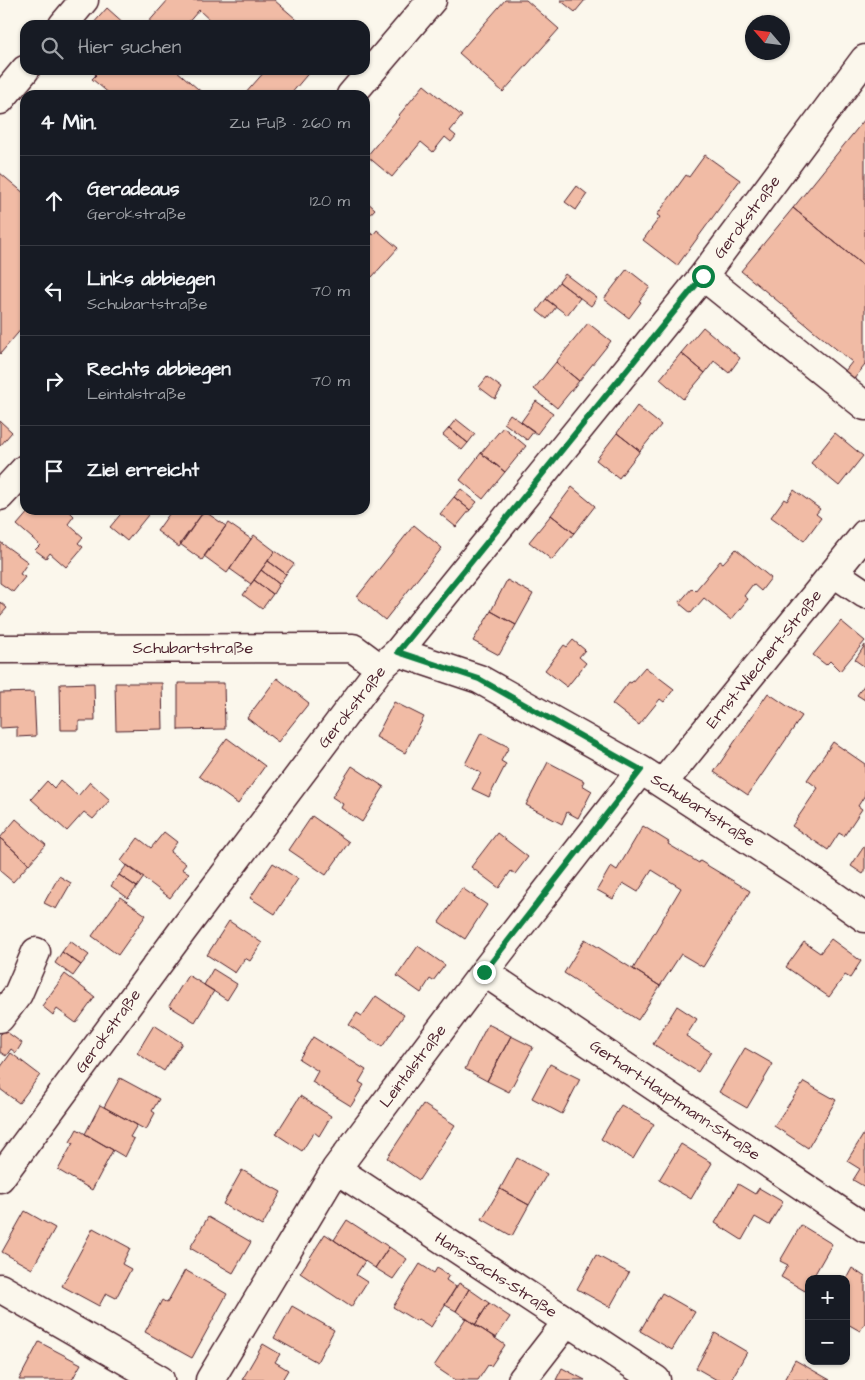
<!DOCTYPE html>
<html lang="de">
<head>
<meta charset="utf-8">
<style>
  body { margin:0; font-family:"Architects Daughter",sans-serif; background:#20242c; color:#f1f3f6 }
  .controls { position:absolute; right:15px; bottom:15px; display:grid; overflow:hidden; border-radius:10px; box-shadow:0 1px 4px #0004 }
  .controls button { width:45px; height:45px; display:grid; place-items:center; padding:0; border:0; border-bottom:1px solid #363941; background:#171b24; color:#f1f3f6; font:25px sans-serif }
  .compass { position:absolute; left:745px; top:15px; width:45px; height:45px; border-radius:50%; background:#171b24; box-shadow:0 1px 4px #0004; rotate:298deg }
  .stop { position:absolute; width:15px; height:15px; margin:-11px; border:4px solid #0b8043; border-radius:50%; background:#fff }
  .stop.end { background:#0b8043; border-color:#fff; box-shadow:0 1px 5px #0008 }
  .list { margin:0; padding:0; list-style:none }
  h2 { display:flex; justify-content:space-between; align-items:center; height:65px; margin:0; padding:0 20px; font-size:21px }
  h2 small { font-size:16px; font-weight:400; color:#9ea1a6 }
  .list li { display:grid; grid-template-columns:32px 1fr auto; gap:15px; align-items:center; box-sizing:border-box; height:90px; padding:0 20px; border-top:1px solid #363941 }
  .list b { display:block; font-size:19px; white-space:nowrap }
  .list p { margin:0; font-size:16px; white-space:nowrap; color:#9ea1a6 }
  .list em { font-size:16px; font-style:normal; color:#9ea1a6 }
  .icon { flex:none; width:28px; height:28px; fill:none; stroke:currentColor; stroke-width:2; stroke-linecap:round; stroke-linejoin:round }
  .map { position:relative; flex:none; width:865px; height:1380px; overflow:hidden }
  .search { position:absolute; background:#171b24; box-shadow:0 1px 4px #0004; left:20px; top:20px; width:350px; height:55px; display:flex; align-items:center; gap:12px; box-sizing:border-box; padding:0 18px; border-radius:15px; color:#9ea1a6; font-size:19px }
  .panel { position:absolute; background:#171b24; box-shadow:0 1px 4px #0004; left:20px; top:90px; width:350px; height:425px; border-radius:15px }
  .map>svg:first-child { display:block }
  .building { fill:#f1bba5; stroke:#4a1f2b }
  .lines { fill:none; stroke-linecap:round; stroke-linejoin:round }
  .minor-casing { stroke:#4a1f2b; stroke-width:31 }
  .minor { stroke:#fbf7ec; stroke-width:28 }
  .route { stroke:#0b8043; stroke-width:6 }
  .labels { text-anchor:middle; dominant-baseline:central; stroke-width:4; stroke-linejoin:round; paint-order:stroke }
  .street-label { font-size:16px; fill:#4a1f2b; stroke:#fbf7ec }
</style>
</head>
<body>
<div class="map">
<svg width="865" height="1380" viewBox="0 0 865 1380">
  <rect width="100%" height="100%" fill="#fbf7ec"/>
  <filter id="ink" filterUnits="userSpaceOnUse"><feTurbulence type="fractalNoise" baseFrequency=".02" numOctaves="2"/><feDisplacementMap in="SourceGraphic" scale="10" xChannelSelector="R" yChannelSelector="G"/><feConvolveMatrix kernelMatrix="1 2 1 2 8 2 1 2 1" color-interpolation-filters="sRGB"/></filter>
  <g filter="url(#ink)">
    <path class="building" d="M168 0H274L303 25H215L199 10 186 25H146Z
      M505 0H526L559 29 503 92 459 53Z
      M560 0H585L575 12Z
      M107 8 126 25H92Z
      M91 70H176L205 95H111L92 79 96 75Z
      M266 70H311L290 95H244Z
      M424 85 462 116 450 131 456 136 451 142 445 137 433 152 421 142 392 177 367 156 400 116 399 115Z
      M865 119V267L793 208Z
      M705 155 740 180 677 266 643 240 660 217 657 215 686 175 689 177Z
      M0 173 25 194V328L23 327 0 354Z
      M577 186 587 194 576 210 565 202Z
      M365 200 375 209 365 220Z
      M793 208 865 267V365L854 379 845 371 852 362 741 271Z
      M365 228 373 235 377 230 398 248 372 277 365 271Z
      M627 269 650 287 639 301 641 302 629 318 604 299Z
      M565 274 597 298 591 306 559 282Z
      M559 282 580 298 567 315 546 299Z
      M546 299 556 307 547 319 537 311Z
      M588 323 611 341 579 381 556 362Z
      M703 327 740 358 729 373 714 361 705 373 681 353Z
      M681 353 705 373 683 399 660 379Z
      M556 362 579 381 557 408 534 389Z
      M487 377 502 388 495 399 479 387Z
      M536 401 553 413 537 434 521 422Z
      M637 406 661 425 640 451 617 433Z
      M510 414 534 431 527 440 504 423Z
      M456 419 475 434 468 443 449 428Z
      M0 421 12 432 0 446Z
      M503 427 526 446 505 472 481 453Z
      M449 428 468 443 462 450 443 435Z
      M617 433 640 451 619 478 596 460Z
      M835 433 863 456 839 486 811 463Z
      M481 453 505 472 483 499 460 480Z
      M572 487 595 506 574 533 551 515Z
      M461 489 477 502 470 510 454 497Z
      M794 490 820 509 816 514 821 518 804 541 771 517 784 499 787 501Z
      M454 497 470 510 456 527 440 514Z
      M30 510H68L74 516 68 524 83 537 78 543 83 547 66 567 50 553 46 558 35 550 40 545 17 525Z
      M124 510H141L148 515 127 541 110 527Z
      M172 510H197L202 514 179 547 157 531Z
      M204 511 226 526 202 560 180 544Z
      M551 515 574 533 552 560 529 542Z
      M228 523 251 539 227 573 204 556Z
      M414 525 442 548 385 620 357 597Z
      M254 535 275 551 251 584 230 569Z
      M0 542 28 562 20 574 25 577 13 592 0 583Z
      M736 549 771 578 761 591 753 584 744 596 748 599 731 620 704 598 691 613 679 603 692 588 695 591 720 561 723 563Z
      M275 551 294 564 286 574 268 561Z
      M268 561 286 574 279 584 261 570Z
      M261 570 279 584 273 594 254 580Z
      M254 580 273 594 262 609 243 595Z
      M507 580 533 594 516 625 491 611Z
      M0 602 7 608 0 616Z
      M491 611 516 625 499 655 473 641Z
      M841 621 865 641 840 671 830 661 826 665 813 655Z
      M573 640 585 650 579 657 586 663 567 687 545 670 564 645 567 647Z
      M865 645V667L855 660Z
      M645 667 674 689 664 702 660 699 639 725 612 704 629 682 631 683Z
      M277 678 309 703 278 742 247 718Z
      M94 683 95 721H79V730H61L60 684Z
      M115 683H162L163 729 116 730Z
      M178 683H224L225 729 178 730Z
      M865 684V700L857 695Z
      M34 692 36 736 17 737V727L0 728V693Z
      M768 693 802 716 748 795 714 772Z
      M394 702 424 717 405 753 376 737Z
      M481 733 509 747 501 761 506 764 489 797 472 789 481 773 465 764Z
      M227 738 265 766 238 804 199 776Z
      M833 742 865 764V795L858 806 862 809 844 836 839 833 828 850 792 826 818 788 807 780Z
      M548 762 584 781 582 785 592 791 578 818 567 812 562 824 526 805Z
      M352 766 384 787 362 822 341 808 343 804 332 797Z
      M60 780 78 796 90 782 110 800 93 819 84 812 67 831 31 799 47 781 54 788Z
      M312 816 349 842 326 875 289 850Z
      M16 819 46 845 29 864 0 838Z
      M643 826 669 842 668 844 699 863 700 861 750 891 703 967 681 954 660 986 633 969 681 888 652 870 638 892 623 883 613 899 597 890 611 866 617 870Z
      M164 832 177 842 170 852 186 864 182 869 189 873 170 898 121 861 138 838 151 848Z
      M497 833 528 857 515 874 511 871 499 888 471 867Z
      M0 838 29 864 13 882 0 871Z
      M865 845V871L863 874 851 866Z
      M273 863 298 879 275 914 250 898Z
      M127 865 144 877 137 887 119 875Z
      M119 875 137 887 128 898 111 886Z
      M59 876 71 883 56 909 44 903Z
      M462 888 487 905 465 939 439 922Z
      M120 897 146 915 118 955 92 936Z
      M229 921 262 943 250 961 245 958 235 973 207 955Z
      M585 939 660 986 638 1020 564 973Z
      M831 939 861 961 850 978 845 975 829 997 786 967 804 942 820 953Z
      M70 941 89 955 81 965 62 952Z
      M418 946 445 965 433 981 430 979 421 993 397 976Z
      M62 952 81 965 73 976 55 963Z
      M213 969 237 984 227 1000 204 985Z
      M65 974 95 997 76 1023 57 1009 53 1015 42 1006Z
      M188 975 214 991 195 1022 169 1006Z
      M376 996 404 1015 382 1047 349 1025 357 1013 362 1016Z
      M677 1006 697 1019 686 1036 711 1052 698 1072 653 1044Z
      M488 1024 511 1036 487 1081 465 1069Z
      M154 1025 182 1043 164 1071 137 1053Z
      M4 1030 22 1043 16 1053 11 1049 6 1056 0 1052V1035Z
      M511 1036 533 1047 509 1092 487 1081Z
      M313 1037 366 1070 359 1082 364 1085 351 1106 312 1082 318 1071 299 1059Z
      M745 1048 773 1064 747 1108 719 1092Z
      M11 1053 40 1075 19 1103 0 1089V1068Z
      M550 1064 580 1079 562 1114 532 1098Z
      M120 1078 159 1099 152 1111 155 1113 146 1130 104 1107Z
      M804 1082 836 1100 808 1148 774 1126Z
      M300 1096 331 1116 319 1136 314 1132 302 1151 276 1134Z
      M423 1104 455 1125 419 1180 387 1158Z
      M100 1105 137 1125 130 1137 134 1139 125 1157 85 1134Z
      M621 1105 654 1124 633 1159 601 1139Z
      M77 1129 113 1150 92 1190 58 1170 73 1143 70 1142Z
      M865 1132V1187L853 1180 860 1169 847 1161Z
      M681 1144 712 1163 691 1199 659 1180Z
      M517 1158 547 1174 529 1205 500 1189Z
      M242 1170 281 1192 262 1226 223 1204Z
      M738 1184 755 1194 759 1188 783 1202 769 1225 755 1217 742 1240 715 1223Z
      M500 1189 529 1205 512 1236 482 1219Z
      M25 1211 55 1228 32 1269 2 1252Z
      M208 1217 251 1242 233 1273 190 1248Z
      M347 1220 389 1247 375 1268 334 1240Z
      M801 1225 832 1244 812 1279H809V1284L805 1291 781 1277 788 1265 780 1261Z
      M93 1228 130 1248 122 1264 131 1269 116 1298 106 1293 99 1306 62 1286Z
      M325 1234 365 1261 356 1275 367 1282 351 1307 300 1273Z
      M389 1247 407 1259 393 1279 375 1268Z
      M596 1255 629 1273 610 1307 577 1289Z
      M420 1264 434 1273 437 1268 449 1275 446 1280 456 1287 431 1327 418 1319 416 1321 393 1307Z
      M852 1268 865 1277V1323L860 1331 846 1323V1279Z
      M185 1270 227 1294 192 1358 145 1332 162 1300 167 1303Z
      M459 1283 469 1289 456 1311 445 1305Z
      M469 1289 489 1303 475 1325 456 1311Z
      M662 1293 695 1312 672 1350 640 1331Z
      M489 1303 510 1317 496 1338 475 1325Z
      M292 1306 334 1330 317 1362 274 1338Z
      M466 1318 505 1345 491 1366 488 1365 478 1380H465L463 1379 462 1380H455L434 1366Z
      M715 1333 747 1352 731 1380H717L696 1368Z
      M39 1342 81 1364 72 1380H19Z
      M263 1344 280 1354 275 1362 288 1370 282 1380H242Z
      M795 1360 830 1380H784Z
      M562 1368 585 1380H556Z"/>
    <g class="lines">
      <g class="minor-casing">
        <path id="minor" d="M63 25 84 0
          M351 95 432 0
          M0 100 25 70
          M703 276 865 406
          M0 496 25 469
          M834 573 865 594
          M0 649 353 648 380 668
          M398 652 479 679 641 770 814 882 865 918
          M663 783 865 534
          M484 972 865 1228
          M0 1018 18 994 36 952
          M336 1169 656 1380
          M0 1178 183 930 380 668 398 652 703 276 865 59
          M0 1288 160 1380
          M210 1380 336 1169 484 972 641 770
          M522 1380 567 1322"/>
      </g>
      <use href="#minor" class="minor"/>
    </g>
  </g>
  <g class="lines" filter="url(#ink)">
    <path class="route" d="M484 972 641 770 479 679 398 652 703 276"/>
  </g>
  <g class="labels">
    <g class="street-label">
      <text transform="translate(747 217) rotate(-53)">Gerokstraße</text>
      <text x="193" y="648">Schubartstraße</text>
      <text transform="translate(764 659) rotate(-51)">Ernst-Wiechert-Straße</text>
      <text transform="translate(352 707) rotate(-52)">Gerokstraße</text>
      <text transform="translate(703 810) rotate(33)">Schubartstraße</text>
      <text transform="translate(108 1031) rotate(-54)">Gerokstraße</text>
      <text transform="translate(413 1066) rotate(-53)">Leintalstraße</text>
      <text transform="translate(675 1100) rotate(34)">Gerhart-Hauptmann-Straße</text>
      <text transform="translate(496 1275) rotate(33)">Hans-Sachs-Straße</text>
    </g>
  </g>
</svg>
<div class="controls">
<button>+</button>
<button>−</button>
</div>
<svg class="compass" viewBox="-18 -18 36 36"><path d="M0-13l5 13h-10z" fill="#e53935"/><path d="M0 13l5-13h-10z" fill="#9ea1a6"/></svg>
<div class="stop" style="left:703px;top:276px"></div>
<div class="stop end" style="left:484px;top:972px"></div>
<div class="search"><svg class="icon" aria-label="search" viewBox="0 0 24 24"><circle cx="10" cy="10" r="6"/><path d="M15 15l6 6"/></svg>Hier suchen</div>
<section class="panel">
<h2>4 Min.<small>Zu Fuß · 260 m</small></h2>
<ul class="list">
<li><svg class="icon" aria-label="ahead" viewBox="0 0 24 24"><path d="M12 20V5M6 11l6-6 6 6"/></svg><div><b>Geradeaus</b><p>Gerokstraße</p></div><em>120 m</em></li>
<li><svg class="icon" aria-label="left" viewBox="0 0 24 24"><path d="M17 20v-9H6M10 6l-5 5 5 5"/></svg><div><b>Links abbiegen</b><p>Schubartstraße</p></div><em>70 m</em></li>
<li><svg class="icon" aria-label="right" viewBox="0 0 24 24"><path d="M7 20v-9h11M14 6l5 5-5 5"/></svg><div><b>Rechts abbiegen</b><p>Leintalstraße</p></div><em>70 m</em></li>
<li><svg class="icon" aria-label="arrive" viewBox="0 0 24 24"><path d="M6 21V4h12l-3 4 3 4H6"/></svg><div><b>Ziel erreicht</b></div></li>
</ul>
</section>
</div>
</body>
</html>
